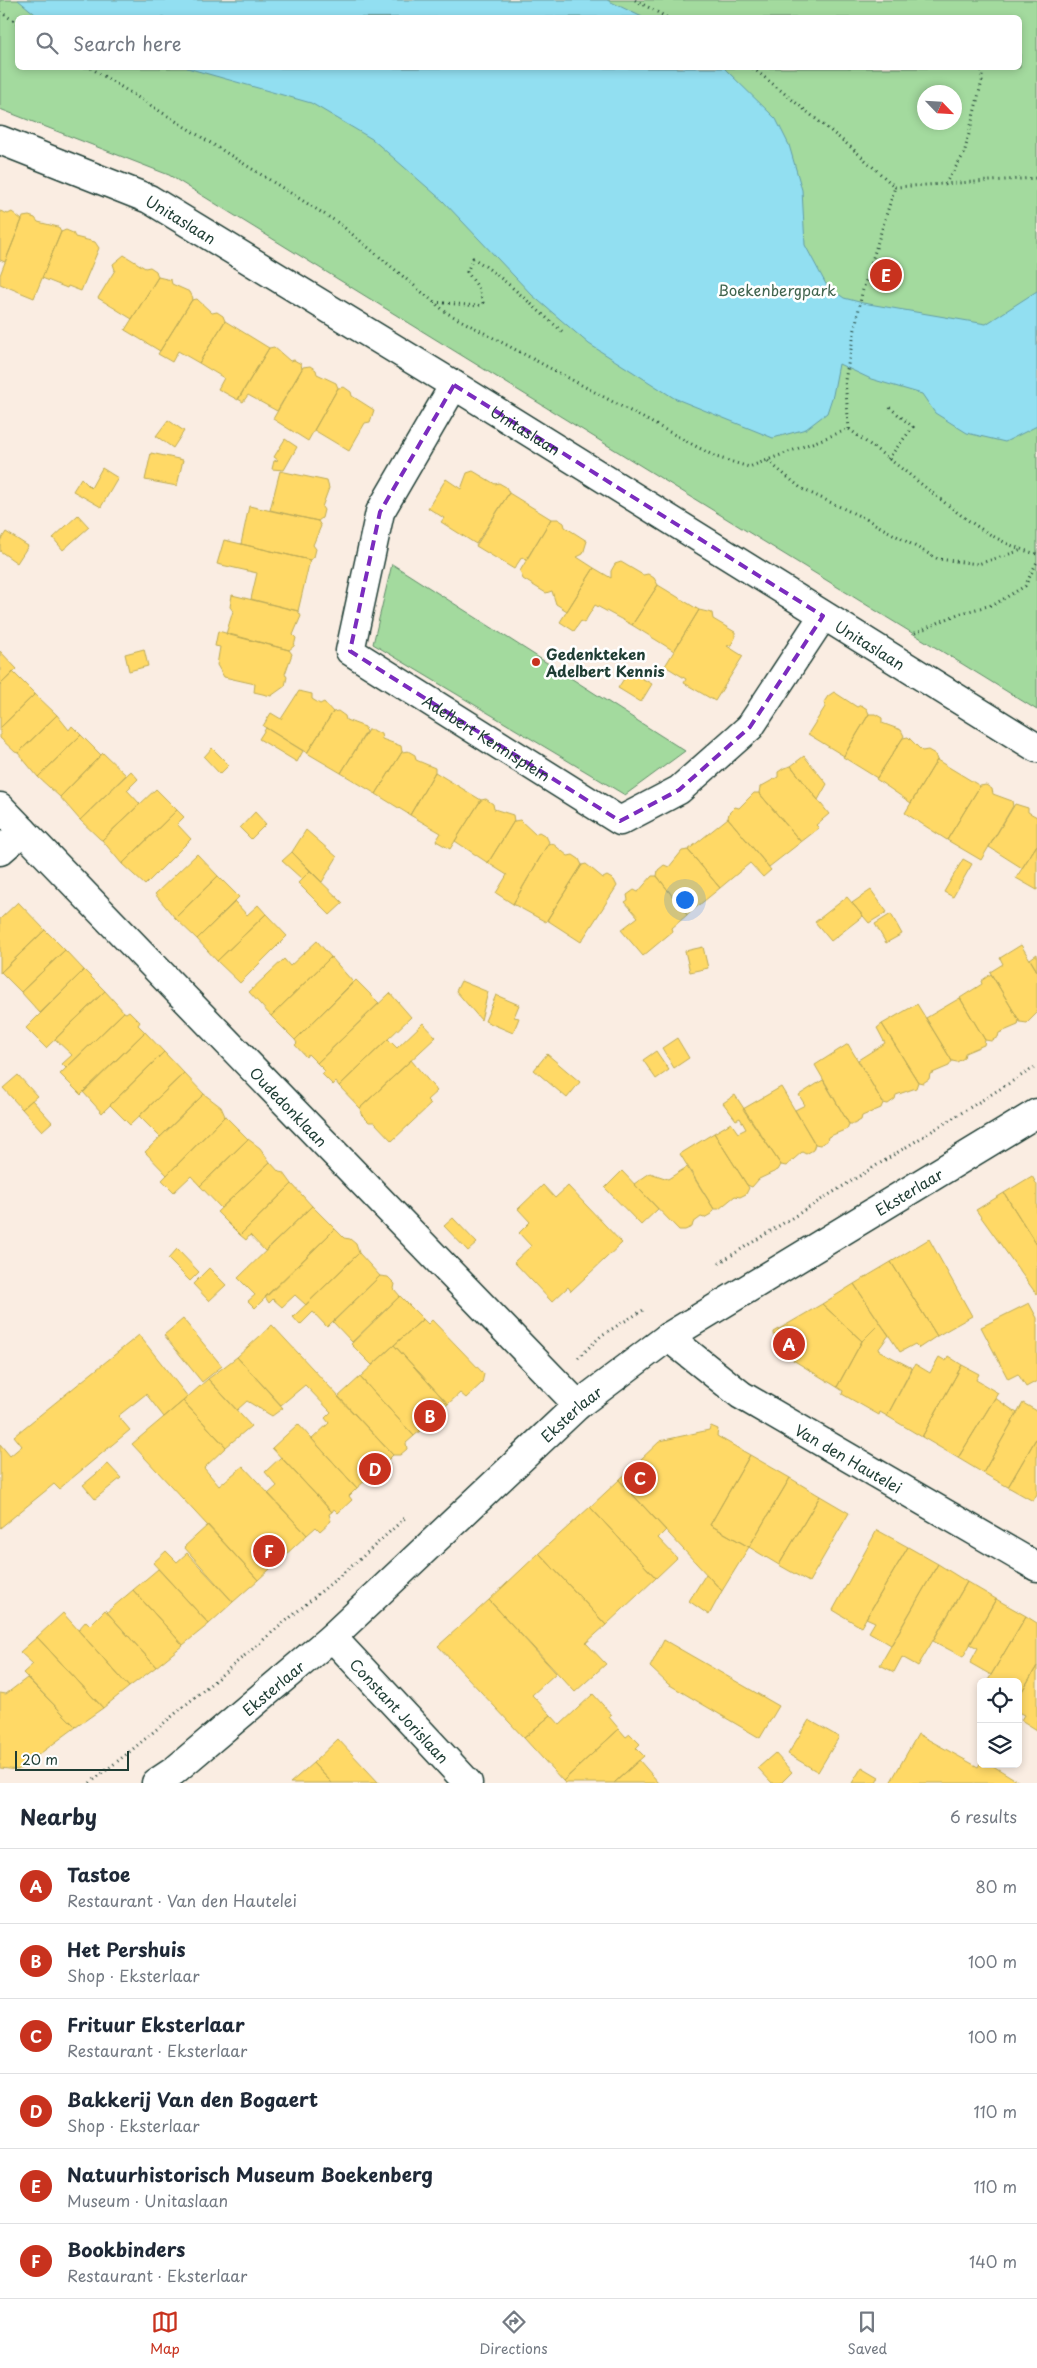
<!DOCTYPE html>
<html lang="en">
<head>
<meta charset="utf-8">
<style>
  body { margin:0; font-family:"Playpen Sans",sans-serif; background:#f6f6f7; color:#1f2937 }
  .controls { position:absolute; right:15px; bottom:15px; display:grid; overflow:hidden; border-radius:8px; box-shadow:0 2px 8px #0003 }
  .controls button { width:45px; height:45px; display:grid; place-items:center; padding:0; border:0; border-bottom:1px solid #e0e1e3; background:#fff; color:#1f2937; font:25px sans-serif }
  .compass { position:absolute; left:917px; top:85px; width:45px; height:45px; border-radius:50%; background:#fff; box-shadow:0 2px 8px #0003; rotate:115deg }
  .scale { position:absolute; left:15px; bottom:12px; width:114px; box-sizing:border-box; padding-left:5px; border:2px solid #1f3d34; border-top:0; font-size:14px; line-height:18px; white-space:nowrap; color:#1f3d34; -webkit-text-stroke:4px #fff; paint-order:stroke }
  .you { position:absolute; left:684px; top:899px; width:18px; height:18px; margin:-12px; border:4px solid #fff; border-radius:50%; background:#1a73e8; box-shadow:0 0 0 8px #1a73e833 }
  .badge { display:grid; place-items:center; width:32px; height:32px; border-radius:50%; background:#c8321e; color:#fff; font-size:16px; font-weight:700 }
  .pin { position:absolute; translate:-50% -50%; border:2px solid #fff; box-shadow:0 1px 5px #0006 }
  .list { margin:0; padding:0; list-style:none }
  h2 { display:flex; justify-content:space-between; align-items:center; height:65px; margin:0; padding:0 20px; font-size:21px }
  h2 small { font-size:16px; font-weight:400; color:#747a83 }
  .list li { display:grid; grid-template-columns:32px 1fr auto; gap:15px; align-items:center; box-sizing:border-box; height:75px; padding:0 20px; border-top:1px solid #e0e1e3 }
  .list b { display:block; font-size:19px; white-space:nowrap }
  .list p { margin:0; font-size:16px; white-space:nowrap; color:#747a83 }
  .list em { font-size:16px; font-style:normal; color:#747a83 }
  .icon { flex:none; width:28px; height:28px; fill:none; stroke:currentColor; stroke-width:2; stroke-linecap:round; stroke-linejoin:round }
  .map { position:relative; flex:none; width:1037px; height:1783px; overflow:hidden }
  .search { position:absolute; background:#fff; box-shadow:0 2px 8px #0003; left:15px; right:15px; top:15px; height:55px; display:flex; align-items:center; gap:12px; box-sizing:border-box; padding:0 18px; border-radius:8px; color:#747a83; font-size:19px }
  .sheet { height:515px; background:#fff }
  nav { display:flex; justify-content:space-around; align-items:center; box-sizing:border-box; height:70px; border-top:1px solid #e0e1e3; background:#fff; font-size:14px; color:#747a83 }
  nav a { display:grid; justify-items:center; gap:2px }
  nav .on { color:#c8321e }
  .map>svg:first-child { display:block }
  .green { fill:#a3da9e; stroke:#618c69; fill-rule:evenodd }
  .water { fill:#92dff1; stroke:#649ea5 }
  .homes { fill:#ffd966; stroke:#bcaa57 }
  .public { fill:#76a5af; stroke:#5c868a }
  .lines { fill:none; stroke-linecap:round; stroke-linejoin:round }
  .minor-casing { stroke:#1f3d34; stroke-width:31 }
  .path { stroke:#1f3d34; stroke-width:3; stroke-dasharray:1 4; stroke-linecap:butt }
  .minor { stroke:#fff; stroke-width:28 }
  .marked { fill:none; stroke:#7b2cbf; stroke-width:4; stroke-dasharray:10 6; stroke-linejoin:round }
  .poi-dot { fill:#c8321e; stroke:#fff; stroke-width:2 }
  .labels { text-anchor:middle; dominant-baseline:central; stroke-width:5; stroke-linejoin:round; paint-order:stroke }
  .street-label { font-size:15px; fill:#1f3d34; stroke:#fff }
  .park-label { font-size:15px; fill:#40644e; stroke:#fff }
  .poi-label { font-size:15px; font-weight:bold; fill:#1f3d34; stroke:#fff; text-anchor:start }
</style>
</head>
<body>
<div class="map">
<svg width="1037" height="1783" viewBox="0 0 1037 1783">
  <rect width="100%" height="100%" fill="#faede2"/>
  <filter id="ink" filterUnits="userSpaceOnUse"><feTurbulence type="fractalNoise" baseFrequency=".02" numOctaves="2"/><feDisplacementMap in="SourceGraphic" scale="10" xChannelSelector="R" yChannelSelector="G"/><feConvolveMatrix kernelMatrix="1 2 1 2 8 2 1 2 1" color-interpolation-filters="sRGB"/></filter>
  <g filter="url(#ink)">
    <path class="green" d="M0 0H1037V710L169 175 0 109ZM18 18H1020V68H18ZM924 92H954V122H924Z
      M392 564 685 751 625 795 373 644Z"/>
    <path class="water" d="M18 0H607L642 17 40 18Z
      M187 68H724L776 119 789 145 802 190 805 245 827 286 844 298 863 303 986 324 1037 291V426L1005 442 967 433 935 413 922 394 871 379 839 364 833 395 827 413 806 429 773 438 674 398 589 344 532 295 443 201 372 139 311 103Z"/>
    <path class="homes" d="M0 211 8 214 12 212 22 220 5 262 0 260Z
      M29 216 35 218 38 222 58 227 61 232 34 298 0 284V275L23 217Z
      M66 230 73 233 75 237 95 242 99 248 81 291 68 286 67 288 42 278 61 232Z
      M124 255 145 268 150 267 156 271 158 277 132 319 98 298 115 270 113 264Z
      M158 277 171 280 172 284 190 292 193 298 160 351 125 330Z
      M197 299 212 313 217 312 223 316 225 321 199 363 178 351 172 362 158 354 192 300Z
      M225 321 269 348 238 400 218 389 224 378 199 363Z
      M274 347 290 361 294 360 301 364 302 369 277 411 248 395 243 402 238 399 269 348Z
      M310 366 316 370 317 374 336 383 338 388 308 441 273 419 303 367Z
      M344 387 351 392 352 396 374 410 370 422 365 423 349 451 314 430 338 388Z
      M168 420 184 431 173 448 156 436Z
      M285 439 297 447 284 470 272 469 274 461 278 460 274 457Z
      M151 453 183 460 177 486 145 480Z
      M102 468 118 478 101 507 73 491 81 478 91 488Z
      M280 471 327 481 329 488 322 507 324 510 322 518 318 521 270 510Z
      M473 471 495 484 499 483 506 487 509 493 476 544 441 522 444 518 428 508 446 479 461 489 467 473Z
      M509 493 551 519 526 560 522 557 514 569 476 546Z
      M249 506 318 521 321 526 313 545 316 549 314 557 310 560 241 544Z
      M78 515 89 527 63 550 53 538Z
      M551 519H558L564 523 565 527 587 541 583 554 577 557 594 568 567 611 556 604 552 591 546 593 523 579 520 571Z
      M6 532 28 546 17 563 0 551V541Z
      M224 540 310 560 298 611 251 599 257 573 217 564Z
      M621 562 643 575 648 574 654 578 658 585 632 625 595 605 584 623 581 621 574 631 560 622 594 568 611 578V571L615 564Z
      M658 585 699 610 674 651 632 625Z
      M232 595 298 611 301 616 293 635 296 638 294 646 289 650 226 634 233 611 230 607Z
      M699 610 712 613 713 619 735 632V638L731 645 727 646 743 656 715 701 684 683 686 679 665 666Z
      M218 631 289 650 292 654 285 674 287 677 285 686 271 696 254 692 255 684 224 677 217 665 220 647 215 646Z
      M144 649 148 666 129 671 125 654Z
      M0 651 17 669 0 685Z
      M629 671 652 684 641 702 618 688Z
      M13 672 35 694 0 728V685Z
      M299 691 312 694V699L320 704 324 702 333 712 307 753 263 726 271 713 281 719Z
      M834 692 857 707 861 705 867 709 869 714 844 756 808 734 825 707 824 702 828 696Z
      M35 694 57 715 18 753 15 752 0 738V728Z
      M338 711 345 716 346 720 365 727 366 732 341 773 307 753 333 712Z
      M869 714H875L882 718V723L901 730 904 736 877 778 843 757Z
      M57 715 69 730 72 726 81 735 38 777 18 753Z
      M266 728 303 751 297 762 259 739Z
      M368 730H373L381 734 382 739 401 746 402 752 376 794 341 773Z
      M81 735 101 755 60 797 38 777Z
      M908 737 922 751 928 750 935 754 937 760 911 803 876 779 903 738Z
      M212 748 229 765 220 774 204 757Z
      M408 751 415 755 416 760 435 768V772L410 815 376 794 402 752Z
      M103 753 126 775 80 820 60 797Z
      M804 756 827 784 818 800 791 766Z
      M937 760 980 786 947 840 905 813Z
      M791 766 829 814 816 825 819 828 801 842 759 793 760 787 778 777V772L784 768Z
      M131 771 138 779 127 790 140 804 102 840 100 839 80 820Z
      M435 772 481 800 450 849 436 841 441 833 410 815Z
      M986 785 992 789 993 794 1012 801 1013 806 981 860 947 840 980 786Z
      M156 789 177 810 122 864 102 840Z
      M754 793H759L801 842 769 867 728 818 729 813 735 807 739 808Z
      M486 799 493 804 494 809 513 815 514 821 488 863 455 841 481 800Z
      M1015 804 1028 808V812L1037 817V845L1022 868 989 847Z
      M177 810 184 817 177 824 191 839 145 885 122 864Z
      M255 812 266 824 251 839 240 828Z
      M728 818 771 870 763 877 750 863 720 888 688 850Z
      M520 820 535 834 539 832 546 836 549 842 513 904 496 893 507 875 488 863 514 821Z
      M306 830 337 857 322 882 292 852Z
      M552 843 568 856 573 855 579 859 582 865 546 922 513 904 548 844Z
      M1037 845V890L1016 878Z
      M688 850 720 888 687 915 657 876 658 870 664 865 669 867 682 851Z
      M292 852 310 871 302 879 282 861Z
      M197 854 218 876 175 918 155 894Z
      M963 859 972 864 953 897 944 892Z
      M586 864 603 878 607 876 614 880 617 886 581 942 547 920 582 865Z
      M310 871 343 903 330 915 298 883Z
      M218 876 239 897 197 939 175 918Z
      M652 876H657L687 915 672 928 673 931 643 956 621 930 638 917 625 902 628 900 627 895 634 890 638 892Z
      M871 890 887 912 869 923 852 903Z
      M847 897 863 916 831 941 815 922Z
      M18 902 45 930 0 973V919Z
      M235 902 247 915 258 905 266 914 217 961 197 939Z
      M266 914 287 936 240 983 217 961Z
      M891 914 902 934 886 943 875 924Z
      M45 930 65 950 21 992 1 972Z
      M317 941 331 957 271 1016 249 992 284 959 290 966Z
      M1021 945 1037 971V1013L1027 1023 1020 1022 990 972 1003 964 1000 958Z
      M703 947 708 968 690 972 685 951Z
      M65 950 84 970 40 1013 21 992Z
      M1037 954V971L1030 959Z
      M331 957 353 982 295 1040 271 1016Z
      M84 970 105 991 46 1048 26 1028Z
      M991 974 1019 1020 1018 1025 999 1033 998 1037 991 1041 985 1040 960 998 982 984 981 981Z
      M356 980 379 1003 317 1063 308 1054 306 1057 295 1045 297 1043 295 1040Z
      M461 981 488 992 481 1020 456 991Z
      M105 991 124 1012 66 1068 62 1064 72 1055 55 1039Z
      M390 993 411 1017 339 1086 336 1082 333 1085 322 1074 325 1071 317 1063Z
      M496 995 519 1005 514 1017 519 1018 513 1033 485 1021Z
      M960 998 985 1040 984 1045 965 1053 964 1058 957 1062 952 1061 926 1018Z
      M917 1004 952 1061 949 1066 930 1074 929 1079 923 1083 918 1082 882 1024Z
      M129 1011 140 1022 138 1025 145 1032 81 1095 60 1074 124 1012 126 1013Z
      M423 1023 436 1037 360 1108 339 1086 388 1039 397 1048Z
      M882 1024 918 1082 916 1088 896 1095 895 1099 888 1104 883 1103 858 1060 885 1043 877 1028Z
      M145 1032 164 1052 102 1113 83 1092Z
      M677 1038 689 1058 674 1068 662 1048Z
      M848 1044 883 1103 881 1108 862 1116 861 1120 854 1124H849L815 1065Z
      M656 1051 669 1070 656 1079 643 1060Z
      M164 1052 184 1073 130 1125 110 1105Z
      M547 1054 580 1082 567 1098 534 1070Z
      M411 1060 437 1091 427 1100 431 1104 392 1141 374 1122H369L361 1114 360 1108Z
      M184 1073 204 1094 160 1137 139 1116Z
      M18 1075 37 1096 22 1109 3 1088Z
      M823 1080 849 1124 847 1129 828 1137 827 1141 820 1145 815 1144 795 1110 805 1105 799 1095Z
      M781 1087 815 1144 813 1150 806 1154 802 1152 786 1166 781 1165 743 1109Z
      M204 1094 221 1107 225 1116 167 1175 145 1152Z
      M735 1095 781 1165 778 1170 759 1179 752 1187 747 1185 714 1133 731 1123 738 1133 746 1129 740 1118 736 1120 723 1103Z
      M32 1100 52 1122 42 1131 22 1109Z
      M225 1116 248 1139 200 1186 191 1176 174 1192 162 1180Z
      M714 1133 749 1188 746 1194 740 1197 735 1196 719 1209H714L680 1154Z
      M248 1139 260 1148 270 1162 221 1208 200 1186Z
      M270 1162 279 1172 284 1173 292 1184 240 1235 217 1212Z
      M687 1167 714 1209 711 1214 704 1218 701 1217 693 1223 692 1227 685 1230H679L634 1184 650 1173 668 1179Z
      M622 1171 658 1209 641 1225 605 1188Z
      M1032 1176 1037 1185V1245L1004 1193Z
      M292 1184 312 1206 265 1251 250 1235 246 1240 240 1235Z
      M543 1185 555 1198 568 1186 622 1243 571 1291 568 1287 552 1302 514 1262 531 1246 519 1233 530 1222 518 1209Z
      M1004 1193 1037 1245V1295L976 1210Z
      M312 1206 335 1229 255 1308 248 1301 255 1295 238 1278Z
      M453 1218 477 1243 468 1251 444 1226Z
      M335 1229 344 1238 350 1239 356 1244 359 1253 306 1305 295 1295 282 1307 273 1299 269 1303 265 1297Z
      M929 1239 972 1316 937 1336 891 1262Z
      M177 1249 199 1272 190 1281 168 1259Z
      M359 1253 380 1276 327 1327 313 1312 300 1325 293 1317Z
      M891 1262 937 1336 919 1348 915 1344 900 1352 854 1284Z
      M209 1268 226 1285 209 1301 193 1284Z
      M380 1276 388 1277 395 1284 394 1289 400 1296 352 1342 333 1322Z
      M854 1284 880 1323 862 1341 822 1304Z
      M400 1296 423 1319 372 1365 351 1344Z
      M1029 1303 1037 1318V1381L1026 1387 1018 1374 1008 1379 981 1327Z
      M822 1304 862 1341 837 1387 775 1349 774 1332Z
      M183 1319 222 1366 202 1382 164 1335Z
      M423 1319 428 1324 432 1320 484 1374 482 1383 466 1398 460 1393 448 1404 394 1345Z
      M880 1323 889 1335 878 1350 912 1368 887 1416 880 1412 879 1415 842 1394 843 1391 837 1387 862 1341Z
      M272 1325 393 1455 387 1461 390 1465 376 1480 370 1481 367 1479 357 1488 312 1439 329 1423 325 1418 331 1412 305 1385 281 1405 237 1357Z
      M139 1335 188 1397 164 1417 146 1394 118 1416 130 1430 59 1489 54 1484 0 1528V1444L10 1456 22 1446 14 1436Z
      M394 1345 448 1404 434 1417 437 1421 425 1432 422 1429 414 1436 360 1377Z
      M948 1356 962 1365 922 1437 887 1416 915 1364 930 1373 939 1357 946 1361Z
      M237 1357 283 1408 272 1416 247 1401 237 1410 208 1379Z
      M962 1365 979 1374 976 1380 998 1393 958 1458 922 1437Z
      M360 1377 414 1436 406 1443 407 1449 400 1455H393L338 1397Z
      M208 1379 251 1426 226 1447 183 1401Z
      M995 1398 1017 1413 983 1473 958 1458Z
      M183 1401 226 1447 204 1468 219 1486 243 1466 307 1535 258 1580 132 1444Z
      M1023 1403 1037 1411V1437L1008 1487 983 1473Z
      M298 1424 357 1488 349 1496 352 1500 338 1513 334 1509 332 1512 272 1448Z
      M711 1426 718 1429 717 1436 750 1455 710 1525 749 1547 722 1591 619 1480 660 1441 709 1430Z
      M1037 1437V1494L1033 1501 1008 1487Z
      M750 1455 790 1478 749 1547 710 1525Z
      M281 1457 332 1512 329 1514 331 1521 320 1531 316 1527 307 1535 268 1494 277 1486 265 1472Z
      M108 1464 121 1478 95 1499 83 1485Z
      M790 1478 820 1496 779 1565 749 1547Z
      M619 1480 666 1530 658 1538 677 1558 656 1578 590 1507Z
      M820 1496 849 1513 809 1582 779 1565Z
      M590 1507 656 1578 606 1625 539 1553Z
      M208 1525 258 1580 233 1602 184 1547Z
      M877 1530 908 1547 861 1627 833 1610Z
      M908 1547 938 1564 891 1645 869 1632 875 1622 866 1618Z
      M166 1551 177 1562 187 1553 233 1602 209 1624 153 1563Z
      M539 1553 606 1625 586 1643 606 1664 575 1692 489 1600Z
      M938 1564 967 1582 918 1666 902 1657 894 1672 880 1665Z
      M158 1569 209 1624 183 1645 133 1590Z
      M706 1574 722 1591 709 1615 689 1601Z
      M967 1582 996 1599 963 1657 933 1641Z
      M133 1590 183 1645 156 1667 107 1612Z
      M996 1599 1026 1616 991 1675 970 1663 978 1648 970 1644Z
      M489 1600 556 1673 532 1695 551 1715 524 1738 438 1646Z
      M105 1610 156 1667 129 1687 78 1630 86 1621 90 1625Z
      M63 1613 129 1687 103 1708 37 1637Z
      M1026 1616 1037 1623V1666L1018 1698V1682H987Z
      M37 1637 103 1708 76 1727 23 1673 33 1664 20 1652Z
      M664 1640 779 1706 760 1738 668 1684 650 1667Z
      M1037 1666V1730L1021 1720 1024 1715 1018 1712V1698Z
      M27 1678 76 1727 18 1770 0 1768V1693L6 1694Z
      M593 1694 612 1715 609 1717 619 1729 563 1781 524 1738 551 1715 560 1725Z
      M809 1720 839 1737 818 1772 788 1754Z
      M619 1729 626 1737 630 1734 640 1744 636 1748 644 1756 614 1783H565L563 1781Z
      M918 1734 978 1767 981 1762V1764H990L1021 1783H890Z
      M338 1739 379 1783H332L313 1763Z
      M775 1753 792 1772 781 1783H772L758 1768Z
      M639 1760 659 1783H614Z
      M313 1763 332 1783H290Z
      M862 1767 879 1777 876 1783H852Z"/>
    <path class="public" d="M881 260 901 269 892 290 871 281Z"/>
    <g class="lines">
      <g class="minor-casing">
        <g id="minor">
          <path id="s1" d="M0 140 149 199 454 385 1037 748"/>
          <path id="s2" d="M454 385 380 512 350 651 620 821 679 790 750 727 823 616"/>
          <path id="s3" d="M0 807 578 1405"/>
          <path d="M0 851 23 831"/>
          <path id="s4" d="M668 1337 741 1395 1037 1567"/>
          <path id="s5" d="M332 1637 468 1783"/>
          <path id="s6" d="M156 1783 174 1771 332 1637 578 1405 668 1337 1037 1113"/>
        </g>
      </g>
      <path class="path" d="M635 0 668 18
        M0 12 18 23
        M91 68 340 224 447 313 716 457 749 467 849 429C870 445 891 460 911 476 950 506 988 542 1037 554
        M753 68 853 149 895 187 1037 178
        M945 184 964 154 982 81V68
        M434 302 478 306 483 303 478 287 467 272 473 258C506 279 533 307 563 332
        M849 429 845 380 862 293 895 187
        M888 459 913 427 889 407
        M768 461 802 489 866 519 938 559 978 564 1022 550
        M915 633 958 614 995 604 1025 586 1037 562
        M719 1263 1037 1066
        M578 1358 602 1335 645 1309
        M90 1783 133 1749 360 1559 406 1517"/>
      <use href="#minor" class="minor"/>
    </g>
  </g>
  <path class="marked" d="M454 385 823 616 750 727 679 790 620 821 350 651 380 512Z"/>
  <circle class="poi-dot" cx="536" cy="662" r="5"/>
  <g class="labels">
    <g class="street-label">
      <text stroke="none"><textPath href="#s1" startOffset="198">Unitaslaan</textPath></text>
      <text stroke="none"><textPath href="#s1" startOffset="602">Unitaslaan</textPath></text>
      <text stroke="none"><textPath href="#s1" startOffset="1008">Unitaslaan</textPath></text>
      <text stroke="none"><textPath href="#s2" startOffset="451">Adelbert Kennisplein</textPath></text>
      <text stroke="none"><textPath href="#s3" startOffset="416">Oudedonklaan</textPath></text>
      <text stroke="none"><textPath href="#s6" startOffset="961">Eksterlaar</textPath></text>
      <text stroke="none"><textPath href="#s6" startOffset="556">Eksterlaar</textPath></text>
      <text stroke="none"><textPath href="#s4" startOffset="218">Van den Hautelei</textPath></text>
      <text stroke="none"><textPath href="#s6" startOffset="151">Eksterlaar</textPath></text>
      <text stroke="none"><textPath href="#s5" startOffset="100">Constant Jorislaan</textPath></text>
    </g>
    <g class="park-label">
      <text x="777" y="289">Boekenbergpark</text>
    </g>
    <g class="poi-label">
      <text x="546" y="653">Gedenkteken<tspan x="546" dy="17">Adelbert Kennis</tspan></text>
    </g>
  </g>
</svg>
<div class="controls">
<button><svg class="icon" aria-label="locate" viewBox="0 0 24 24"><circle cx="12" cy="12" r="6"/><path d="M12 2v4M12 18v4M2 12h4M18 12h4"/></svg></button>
<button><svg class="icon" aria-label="layers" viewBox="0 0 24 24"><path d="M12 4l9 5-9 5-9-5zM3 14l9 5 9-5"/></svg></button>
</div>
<svg class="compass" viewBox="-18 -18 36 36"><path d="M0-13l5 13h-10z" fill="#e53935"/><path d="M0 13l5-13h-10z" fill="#747a83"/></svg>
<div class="scale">20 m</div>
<div class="you"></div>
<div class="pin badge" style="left:789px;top:1344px">A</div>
<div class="pin badge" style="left:430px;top:1416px">B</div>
<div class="pin badge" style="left:640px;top:1478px">C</div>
<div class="pin badge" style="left:375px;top:1469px">D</div>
<div class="pin badge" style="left:886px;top:275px">E</div>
<div class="pin badge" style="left:269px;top:1551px">F</div>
<div class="search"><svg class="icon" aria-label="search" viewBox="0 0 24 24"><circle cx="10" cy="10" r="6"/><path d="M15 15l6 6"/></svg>Search here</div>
</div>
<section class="sheet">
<h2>Nearby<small>6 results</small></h2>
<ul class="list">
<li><span class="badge">A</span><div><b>Tastoe</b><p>Restaurant · Van den Hautelei</p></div><em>80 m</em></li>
<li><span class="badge">B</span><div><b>Het Pershuis</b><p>Shop · Eksterlaar</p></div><em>100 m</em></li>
<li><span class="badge">C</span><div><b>Frituur Eksterlaar</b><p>Restaurant · Eksterlaar</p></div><em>100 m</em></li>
<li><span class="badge">D</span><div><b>Bakkerij Van den Bogaert</b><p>Shop · Eksterlaar</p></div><em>110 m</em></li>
<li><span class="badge">E</span><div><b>Natuurhistorisch Museum Boekenberg</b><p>Museum · Unitaslaan</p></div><em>110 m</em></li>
<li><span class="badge">F</span><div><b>Bookbinders</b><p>Restaurant · Eksterlaar</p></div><em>140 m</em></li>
</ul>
</section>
<nav>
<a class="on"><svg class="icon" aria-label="map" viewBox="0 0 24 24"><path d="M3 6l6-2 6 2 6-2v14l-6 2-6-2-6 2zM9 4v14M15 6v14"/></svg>Map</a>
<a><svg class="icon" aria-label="directions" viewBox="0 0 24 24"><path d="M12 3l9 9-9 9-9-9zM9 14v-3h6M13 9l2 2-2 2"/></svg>Directions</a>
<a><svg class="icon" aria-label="saved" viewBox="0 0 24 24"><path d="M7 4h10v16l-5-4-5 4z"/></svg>Saved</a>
</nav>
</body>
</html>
